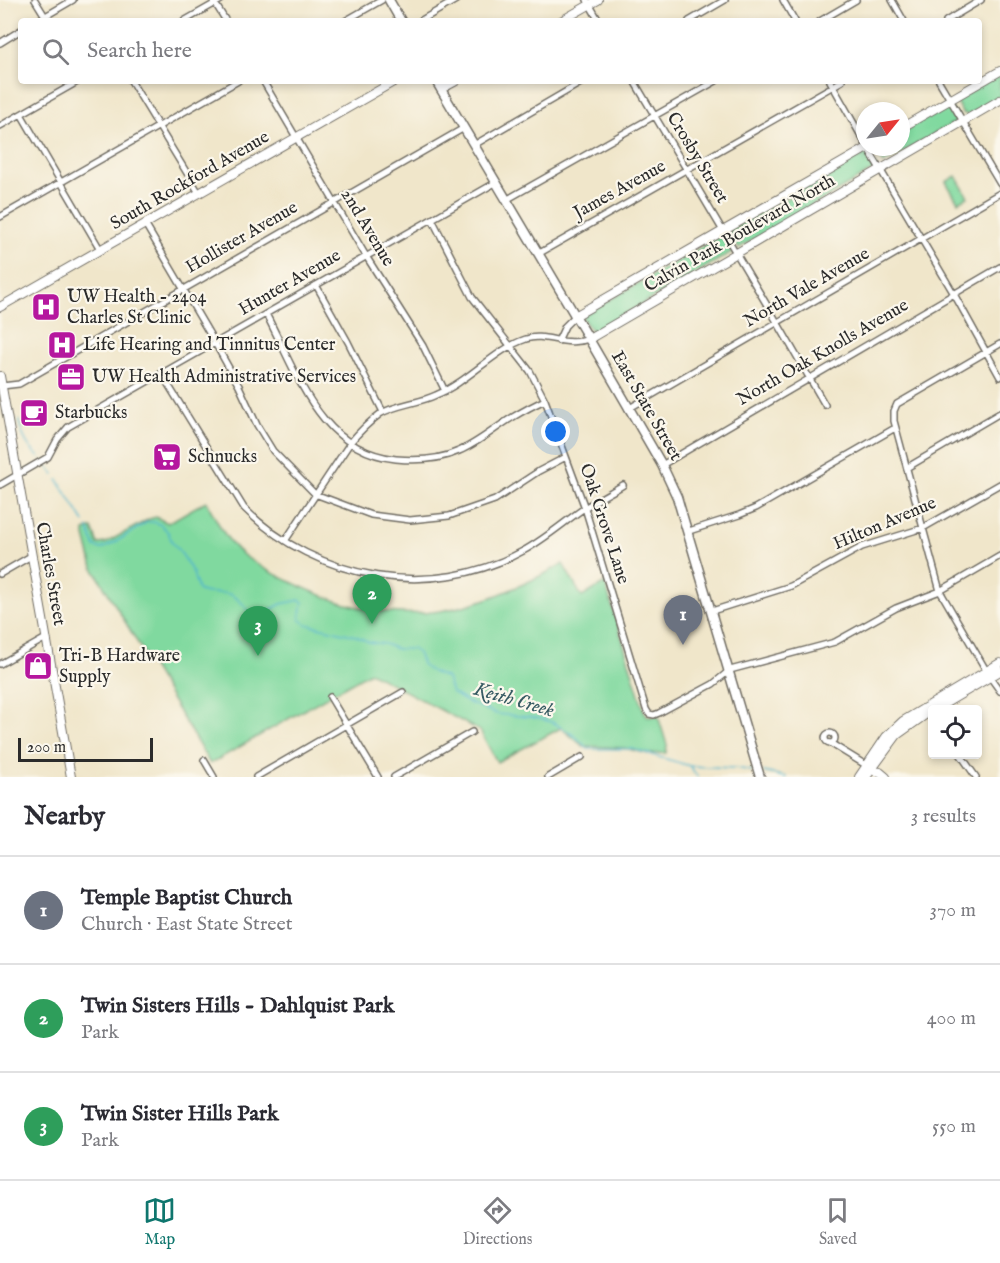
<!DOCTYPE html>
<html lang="en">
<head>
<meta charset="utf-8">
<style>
  body { margin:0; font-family:"IM FELL English",serif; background:#f7f7f7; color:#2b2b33 }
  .controls { position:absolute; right:18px; bottom:18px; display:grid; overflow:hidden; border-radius:6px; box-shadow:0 3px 9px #0003 }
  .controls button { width:54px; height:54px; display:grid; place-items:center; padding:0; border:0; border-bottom:2px solid #e1e1e2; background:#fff; color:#2b2b33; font:30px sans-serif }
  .compass { position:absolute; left:856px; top:102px; width:54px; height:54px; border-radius:50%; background:#fff; box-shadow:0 3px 9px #0003; rotate:60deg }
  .scale { position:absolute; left:18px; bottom:15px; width:135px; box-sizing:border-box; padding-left:6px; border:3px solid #2b2b2b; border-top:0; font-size:16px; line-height:21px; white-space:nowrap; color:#2b2b2b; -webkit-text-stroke:4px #fbf7ec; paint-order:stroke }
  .you { position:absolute; left:556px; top:432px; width:21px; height:21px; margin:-15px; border:4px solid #fff; border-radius:50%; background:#1a73e8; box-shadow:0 0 0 9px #1a73e833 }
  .badge { display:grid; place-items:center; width:39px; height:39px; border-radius:50%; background:#0f766e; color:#fff; font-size:20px; font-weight:700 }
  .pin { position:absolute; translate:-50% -50px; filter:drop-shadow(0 2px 3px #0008) }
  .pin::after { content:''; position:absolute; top:32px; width:21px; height:18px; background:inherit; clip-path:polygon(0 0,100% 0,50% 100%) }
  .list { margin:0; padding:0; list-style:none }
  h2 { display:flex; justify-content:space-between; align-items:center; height:78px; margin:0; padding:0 24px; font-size:26px }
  h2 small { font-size:20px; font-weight:400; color:#7c7c81 }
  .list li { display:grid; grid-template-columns:39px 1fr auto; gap:18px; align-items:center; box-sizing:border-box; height:108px; padding:0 24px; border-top:2px solid #e1e1e2 }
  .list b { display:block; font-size:22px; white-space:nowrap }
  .list p { margin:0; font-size:20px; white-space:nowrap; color:#7c7c81 }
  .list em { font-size:20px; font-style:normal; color:#7c7c81 }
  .icon { flex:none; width:33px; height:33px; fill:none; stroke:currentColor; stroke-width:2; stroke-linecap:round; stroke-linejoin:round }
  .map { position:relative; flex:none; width:1000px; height:777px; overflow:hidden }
  .search { position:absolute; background:#fff; box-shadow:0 3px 9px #0003; left:18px; right:18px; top:18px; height:66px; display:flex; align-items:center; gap:15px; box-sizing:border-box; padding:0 21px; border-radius:6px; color:#7c7c81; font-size:22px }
  .sheet { height:402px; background:#fff }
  nav { display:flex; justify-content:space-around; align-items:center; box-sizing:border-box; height:84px; border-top:2px solid #e1e1e2; background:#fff; font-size:16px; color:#7c7c81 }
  nav a { display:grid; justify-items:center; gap:3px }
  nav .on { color:#0f766e }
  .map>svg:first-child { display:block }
  .green { fill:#80d99f; stroke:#568265; stroke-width:1.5 }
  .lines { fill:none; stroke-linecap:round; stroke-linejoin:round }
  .stream { stroke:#4db4cc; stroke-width:1.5 }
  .street-casing { stroke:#706c63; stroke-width:8 }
  .secondary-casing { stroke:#706c63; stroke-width:10 }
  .primary-casing { stroke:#706c63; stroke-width:11 }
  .street { stroke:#fff; stroke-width:5 }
  .secondary { stroke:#fff; stroke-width:8 }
  .primary { stroke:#fff; stroke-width:8 }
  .labels { text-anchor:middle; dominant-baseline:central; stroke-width:4.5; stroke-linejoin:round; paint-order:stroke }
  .street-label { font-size:18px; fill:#2b2b2b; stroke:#fbf7ec }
  .poi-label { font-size:18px; fill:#2b2b2b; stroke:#fbf7ec; text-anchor:start }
  .water-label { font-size:20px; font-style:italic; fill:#375b63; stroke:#fbf7ec }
</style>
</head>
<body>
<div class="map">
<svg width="1000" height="777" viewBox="0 0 1000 777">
  <rect width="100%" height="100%" fill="#fbf7ec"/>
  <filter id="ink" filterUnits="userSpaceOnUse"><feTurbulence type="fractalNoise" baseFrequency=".0167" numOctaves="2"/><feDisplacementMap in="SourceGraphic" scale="12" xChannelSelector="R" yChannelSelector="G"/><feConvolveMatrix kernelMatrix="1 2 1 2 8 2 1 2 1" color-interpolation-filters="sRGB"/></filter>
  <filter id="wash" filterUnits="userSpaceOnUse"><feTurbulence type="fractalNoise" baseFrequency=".008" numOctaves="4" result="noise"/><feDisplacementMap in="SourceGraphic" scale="24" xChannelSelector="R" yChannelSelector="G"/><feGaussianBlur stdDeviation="1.35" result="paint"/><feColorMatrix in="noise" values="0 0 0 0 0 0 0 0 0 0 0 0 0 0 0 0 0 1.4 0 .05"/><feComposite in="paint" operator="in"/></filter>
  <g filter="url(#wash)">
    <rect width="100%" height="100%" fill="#f0e6ca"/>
    <path class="green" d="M1000 73V97L969 115 962 113 957 103V99Z
      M949 104 959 120 883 164 874 151V147H901V131Z
      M867 152 877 168 739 248C734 245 729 236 730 231Z
      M956 176 968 197 958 202 946 182Z
      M721 236 725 238 732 252 593 333 583 319V315Z
      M206 501C216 519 226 541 242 554 265 572 325 599 354 606 380 612 413 616 440 611 483 604 525 585 563 564L582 597 605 583 644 711 648 717 658 716 667 745 666 753 649 754 624 748 583 746 561 728 497 762 480 731 370 672 210 764 93 568 85 536V531L92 528 98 544 106 543 149 519 156 517 168 523Z"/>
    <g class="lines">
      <path class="stream" d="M19 421C22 437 28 447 40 458
        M43 461 54 474
        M58 480 84 522
        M88 528 95 547 102 549 116 542 147 522H154L161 525 168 532 172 542 183 556 193 573 198 590C207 595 213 592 222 593 236 593 246 607 253 617H258L281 604 300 600 303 602 300 619 306 624 356 636 369 642 385 644 396 649H412L418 653 423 666 432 672 447 678 452 693 467 702 497 714 537 718 552 722 575 736 588 749H632L690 766 735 768 753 771
        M690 767 698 777
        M764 772 786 777"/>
    </g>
  </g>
  <g filter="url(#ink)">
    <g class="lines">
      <g class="street-casing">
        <path id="street" d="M35 0 48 21
          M213 0 226 21
          M587 0 599 21
          M783 0 795 21
          M892 0 904 21
          M37 21 73 0
          M184 21 221 0
          M345 21 382 0
          M420 21 456 0
          M689 21 725 0
          M820 21 856 0
          M946 21 981 0
          M0 43 21 30
          M131 81 199 193
          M263 81 366 256 423 346 445 391
          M634 81 777 322 825 405
          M830 81 865 143
          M939 81 1000 184
          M21 114 100 249
          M0 126 79 81
          M474 145 584 81
          M867 147 954 294 1000 377
          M506 200 716 81
          M0 217 238 81
          M432 219 472 297 530 371 545 400 585 508 646 709 649 714 654 715 659 713 713 684 730 670 835 642 896 608 940 591 1000 556
          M145 224 215 343 239 386 257 425 273 451 315 494 371 515 410 520 449 516 495 500 539 471 566 457
          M538 254 842 81
          M316 285 348 342 383 412
          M266 314C297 372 319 451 396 459 417 461 439 460 459 451 478 443 495 428 513 417 523 411 534 405 545 400
          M558 341 565 326 575 316
          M1000 344 897 404 894 411V421L940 591 990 677 1000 691
          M161 373 244 508C317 581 432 601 523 551 545 539 563 523 583 509 596 500 610 493 623 485
          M2 386 19 384 464 128
          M628 409 1000 193
          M662 465 1000 267
          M908 467 1000 413
          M0 485 48 457 57 440 68 427 495 183
          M689 531 739 515 756 508 895 428
          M285 541 350 443C359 432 368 423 380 414 394 405 420 403 436 395 468 382 495 349 526 339 545 332 565 348 589 339
          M0 574 31 556
          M712 611 791 586 862 547 923 528 1000 484
          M0 664 46 638
          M330 697 378 777
          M825 738a5 5 0 1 1 10 0a5 5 0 1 1-10 0Z
          M830 743 869 767
          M960 754 976 777
          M204 760 214 777
          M256 777 403 692
          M394 777 472 732
          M548 777 582 757"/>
      </g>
      <g class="secondary-casing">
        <path id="secondary" d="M561 21 598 0
          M441 89 456 81
          M901 128 1000 71
          M0 307 395 81
          M575 316 869 147
          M589 339 1000 100
          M0 376 71 777
          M934 710 1000 671
          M872 770 880 772 886 777
          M859 777 886 737 903 721 1000 663
          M866 777 897 735 932 710"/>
      </g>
      <g class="primary-casing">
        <path id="primary" d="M389 0 401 21
          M436 81 589 339 662 465 677 497 760 777"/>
      </g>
      <use href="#street" class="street"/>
      <use href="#secondary" class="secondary"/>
      <use href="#primary" class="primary"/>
    </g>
  </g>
  <defs>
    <g id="hospital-square" transform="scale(1.5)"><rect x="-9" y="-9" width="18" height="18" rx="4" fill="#b5179e" stroke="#fbf7ec"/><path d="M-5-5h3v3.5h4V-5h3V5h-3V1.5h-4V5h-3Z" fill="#fff"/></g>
    <g id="office-square" transform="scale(1.5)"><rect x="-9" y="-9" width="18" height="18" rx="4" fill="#b5179e" stroke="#fbf7ec"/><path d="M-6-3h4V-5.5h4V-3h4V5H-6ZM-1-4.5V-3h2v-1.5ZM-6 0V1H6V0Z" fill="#fff"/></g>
    <g id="cafe-square" transform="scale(1.5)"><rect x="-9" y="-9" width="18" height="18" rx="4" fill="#b5179e" stroke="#fbf7ec"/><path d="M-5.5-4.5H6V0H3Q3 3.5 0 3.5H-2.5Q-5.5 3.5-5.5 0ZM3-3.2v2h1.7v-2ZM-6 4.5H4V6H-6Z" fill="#fff"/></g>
    <g id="supermarket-square" transform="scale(1.5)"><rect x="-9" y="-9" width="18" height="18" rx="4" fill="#b5179e" stroke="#fbf7ec"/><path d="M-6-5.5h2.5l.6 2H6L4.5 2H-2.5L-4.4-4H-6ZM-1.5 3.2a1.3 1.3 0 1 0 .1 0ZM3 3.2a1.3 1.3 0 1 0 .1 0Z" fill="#fff"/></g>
    <g id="shop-square" transform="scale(1.5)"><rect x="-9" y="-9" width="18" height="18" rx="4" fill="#b5179e" stroke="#fbf7ec"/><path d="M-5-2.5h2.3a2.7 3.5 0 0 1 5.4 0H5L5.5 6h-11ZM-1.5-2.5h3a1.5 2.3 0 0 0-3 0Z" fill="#fff"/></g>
  </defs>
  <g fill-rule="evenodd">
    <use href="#hospital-square" x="46" y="307"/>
    <use href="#hospital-square" x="62" y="345"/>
    <use href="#office-square" x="71" y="377"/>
    <use href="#cafe-square" x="34" y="413"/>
    <use href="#supermarket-square" x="167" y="457"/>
    <use href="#shop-square" x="38" y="666"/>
  </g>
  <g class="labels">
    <g class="street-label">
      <text transform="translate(697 158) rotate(59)">Crosby Street</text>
      <text transform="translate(190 181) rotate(-30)">South Rockford Avenue</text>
      <text transform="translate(620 190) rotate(-29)">James Avenue</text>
      <text transform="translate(367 228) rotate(59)">2nd Avenue</text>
      <text transform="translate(740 234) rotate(-30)">Calvin Park Boulevard North</text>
      <text transform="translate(242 238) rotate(-30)">Hollister Avenue</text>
      <text transform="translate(290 283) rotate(-30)">Hunter Avenue</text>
      <text transform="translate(807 288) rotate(-30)">North Vale Avenue</text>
      <text transform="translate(823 353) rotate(-30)">North Oak Knolls Avenue</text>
      <text transform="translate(646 406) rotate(60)">East State Street</text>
      <text transform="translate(604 524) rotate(72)">Oak Grove Lane</text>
      <text transform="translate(885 524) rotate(-23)">Hilton Avenue</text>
      <text transform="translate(50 574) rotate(80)">Charles Street</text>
    </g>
    <g class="poi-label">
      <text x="67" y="297">UW Health - 2404<tspan x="67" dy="21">Charles St Clinic</tspan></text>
      <text x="83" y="345">Life Hearing and Tinnitus Center</text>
      <text x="92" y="377">UW Health Administrative Services</text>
      <text x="55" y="413">Starbucks</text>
      <text x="188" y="457">Schnucks</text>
      <text x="59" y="656">Tri-B Hardware<tspan x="59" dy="21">Supply</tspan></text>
    </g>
    <g class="water-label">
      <text transform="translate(514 700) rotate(16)">Keith Creek</text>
    </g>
  </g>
</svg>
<div class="controls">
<button><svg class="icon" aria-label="locate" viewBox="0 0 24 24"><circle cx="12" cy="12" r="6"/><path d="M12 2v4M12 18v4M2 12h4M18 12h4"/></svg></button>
</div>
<svg class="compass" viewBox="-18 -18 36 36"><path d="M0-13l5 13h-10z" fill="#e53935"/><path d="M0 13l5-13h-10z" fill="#7c7c81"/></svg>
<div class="scale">200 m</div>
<div class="you"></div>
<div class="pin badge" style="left:683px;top:645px;background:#6b7280">1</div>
<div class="pin badge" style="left:372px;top:624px;background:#2e9e5b">2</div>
<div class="pin badge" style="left:258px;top:656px;background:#2e9e5b">3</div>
<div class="search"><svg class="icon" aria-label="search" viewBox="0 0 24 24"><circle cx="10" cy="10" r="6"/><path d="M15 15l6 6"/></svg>Search here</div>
</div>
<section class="sheet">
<h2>Nearby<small>3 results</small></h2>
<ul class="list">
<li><span class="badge" style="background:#6b7280">1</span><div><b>Temple Baptist Church</b><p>Church · East State Street</p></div><em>370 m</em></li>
<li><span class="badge" style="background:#2e9e5b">2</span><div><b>Twin Sisters Hills - Dahlquist Park</b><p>Park</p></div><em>400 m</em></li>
<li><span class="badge" style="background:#2e9e5b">3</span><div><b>Twin Sister Hills Park</b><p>Park</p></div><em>550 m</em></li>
</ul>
</section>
<nav>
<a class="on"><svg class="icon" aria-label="map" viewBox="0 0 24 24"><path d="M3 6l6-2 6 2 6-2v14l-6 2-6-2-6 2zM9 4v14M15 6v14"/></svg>Map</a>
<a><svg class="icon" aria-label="directions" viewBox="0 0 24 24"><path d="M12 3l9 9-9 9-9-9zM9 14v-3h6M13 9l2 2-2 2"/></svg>Directions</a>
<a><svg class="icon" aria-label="saved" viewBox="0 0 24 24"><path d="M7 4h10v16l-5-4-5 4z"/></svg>Saved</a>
</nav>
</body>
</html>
